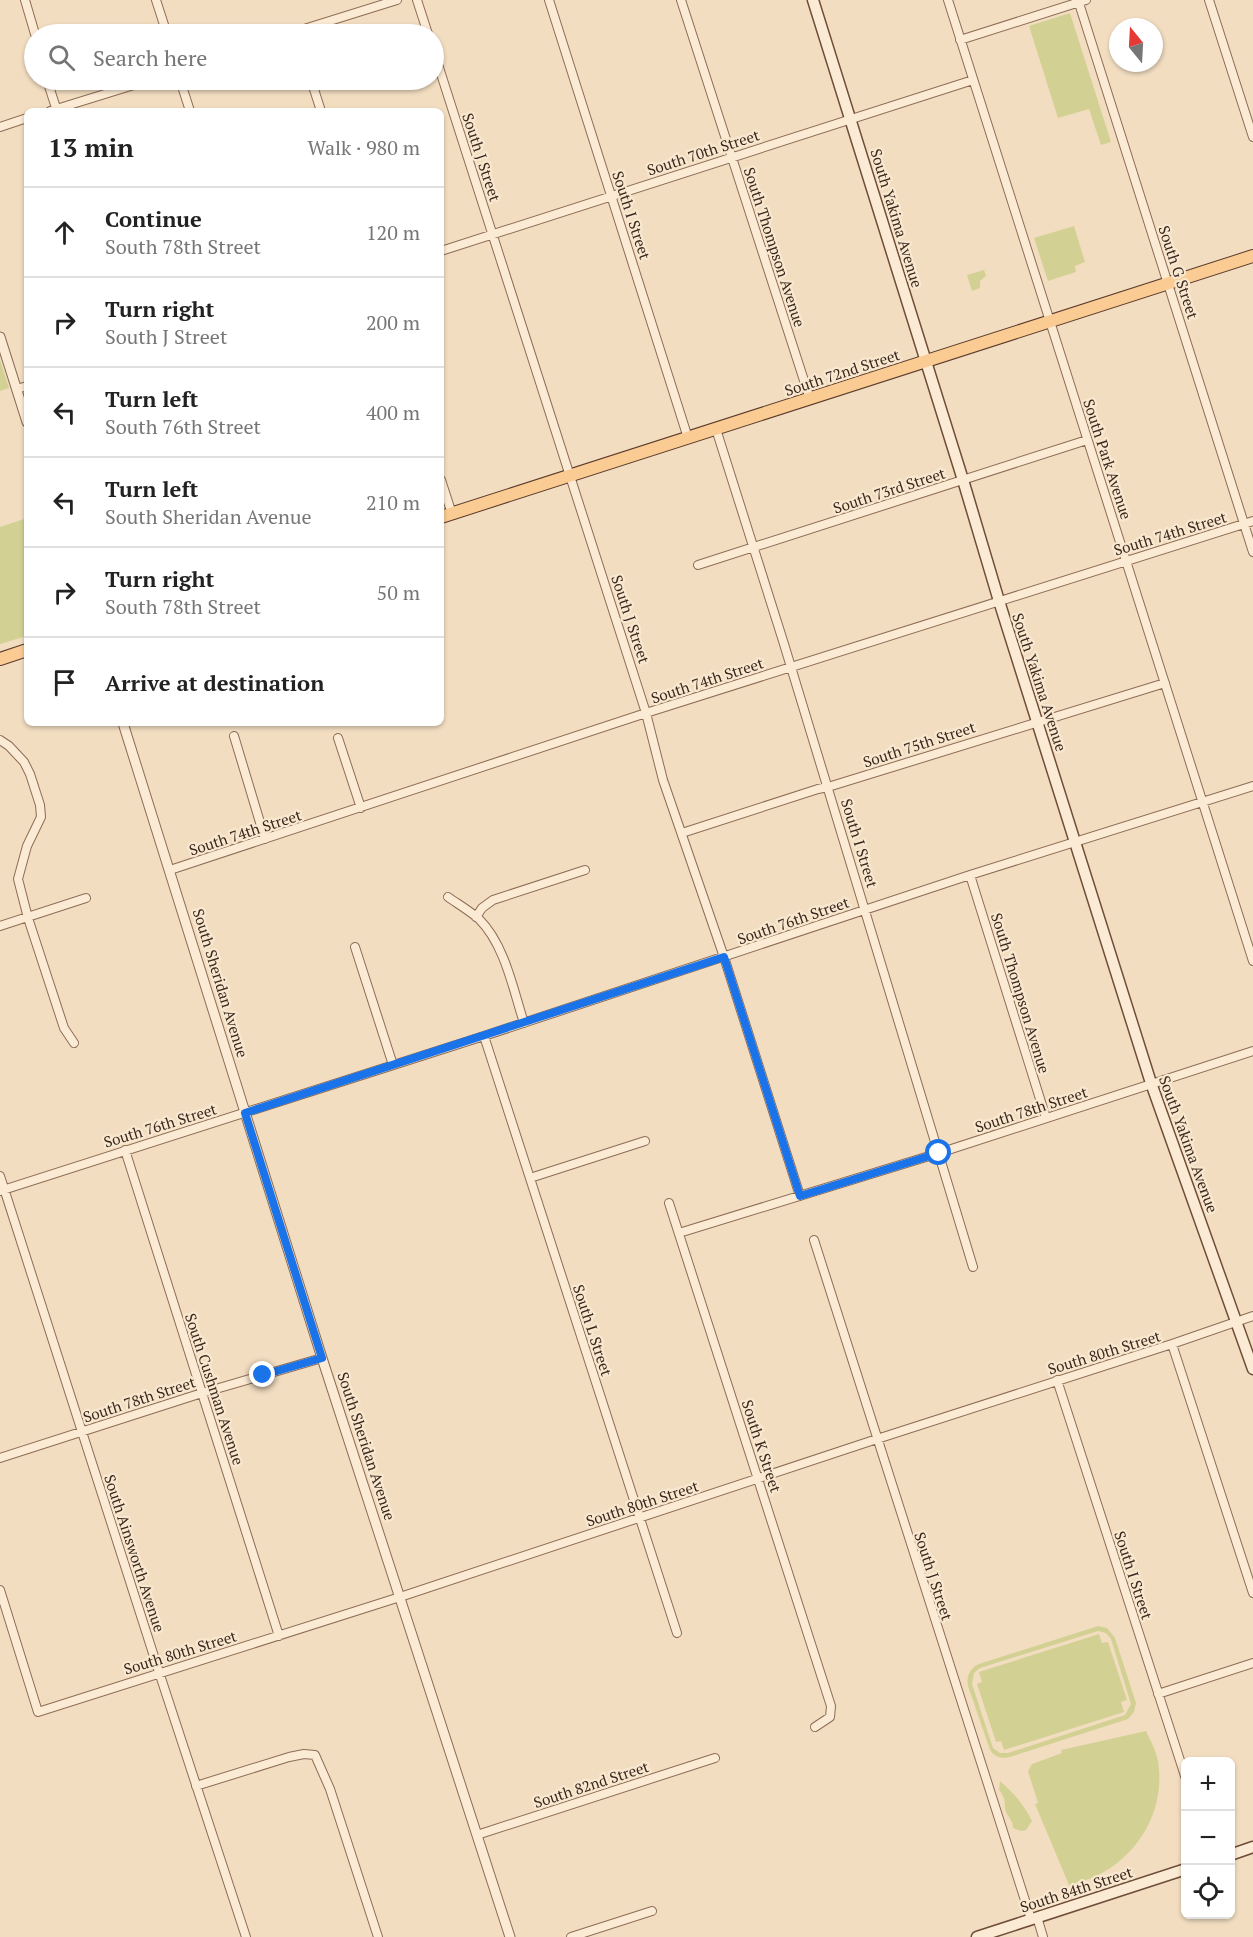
<!DOCTYPE html>
<html lang="en">
<head>
<meta charset="utf-8">
<style>
  body { margin:0; font-family:"PT Serif",serif; background:#f6f6f6; color:#222 }
  .controls { position:absolute; right:18px; bottom:18px; display:grid; overflow:hidden; border-radius:9px; box-shadow:0 2px 4px #0004 }
  .controls button { width:54px; height:54px; display:grid; place-items:center; padding:0; border:0; border-bottom:2px solid #e0e0e0; background:#fff; color:#222; font:30px sans-serif }
  .compass { position:absolute; left:1109px; top:18px; width:54px; height:54px; border-radius:50%; background:#fff; box-shadow:0 2px 4px #0004; rotate:342deg }
  .stop { position:absolute; width:18px; height:18px; margin:-14px; border:4px solid #1a73e8; border-radius:50%; background:#fff }
  .stop.end { background:#1a73e8; border-color:#fff; box-shadow:0 2px 6px #0008 }
  .list { margin:0; padding:0; list-style:none }
  h2 { display:flex; justify-content:space-between; align-items:center; height:78px; margin:0; padding:0 24px; font-size:26px }
  h2 small { font-size:20px; font-weight:400; color:#767676 }
  .list li { display:grid; grid-template-columns:39px 1fr auto; gap:18px; align-items:center; box-sizing:border-box; height:90px; padding:0 24px; border-top:2px solid #e0e0e0 }
  .list b { display:block; font-size:22px; white-space:nowrap }
  .list p { margin:0; font-size:20px; white-space:nowrap; color:#767676 }
  .list em { font-size:20px; font-style:normal; color:#767676 }
  .icon { flex:none; width:33px; height:33px; fill:none; stroke:currentColor; stroke-width:2; stroke-linecap:round; stroke-linejoin:round }
  .map { position:relative; flex:none; width:1253px; height:1937px; overflow:hidden }
  .search { position:absolute; background:#fff; box-shadow:0 2px 4px #0004; left:24px; top:24px; width:420px; height:66px; display:flex; align-items:center; gap:15px; box-sizing:border-box; padding:0 21px; border-radius:33px; color:#767676; font-size:22px }
  .panel { position:absolute; background:#fff; box-shadow:0 2px 4px #0004; left:24px; top:108px; width:420px; height:618px; border-radius:9px }
  .map>svg:first-child { display:block }
  .green { fill:#d2d193; fill-rule:evenodd }
  .lines { fill:none; stroke-linecap:round; stroke-linejoin:round }
  .minor-casing { stroke:#8d6c56; stroke-width:10 }
  .tertiary-casing { stroke:#8d6c56; stroke-width:11 }
  .secondary-casing { stroke:#6f4d39; stroke-width:13 }
  .primary-casing { stroke:#5b3b2b; stroke-width:14 }
  .minor { stroke:#fcebd4; stroke-width:8 }
  .tertiary { stroke:#fcebd4; stroke-width:9 }
  .secondary { stroke:#fcebd4; stroke-width:10 }
  .primary { stroke:#facc94; stroke-width:12 }
  .route { stroke:#1a73e8; stroke-width:8 }
  .labels { text-anchor:middle; dominant-baseline:central; stroke-width:4.5; stroke-linejoin:round; paint-order:stroke }
  .street-label { font-size:15px; fill:#3b271c; stroke:#f9e8d0 }
</style>
</head>
<body>
<div class="map">
<svg width="1253" height="1937" viewBox="0 0 1253 1937">
  <rect width="100%" height="100%" fill="#f2ddc0"/>
  <path class="green" d="M1070 13 1111 142 1101 145 1089 109 1058 118 1029 26Z
    M1074 226 1085 262 1075 266 1076 272 1048 281 1034 238Z
    M984 270 986 276 980 281V288L972 291 967 275Z
    M0 360 9 388 0 391Z
    M27 518V636L0 644V527Z
    M1098 1626 1107 1628 1115 1638 1136 1703 1134 1712 1128 1719 1010 1757C1001 1759 995 1757 990 1750L968 1686C966 1676 970 1668 979 1664ZM1098 1631 1106 1633 1111 1639 1131 1704 1125 1715 1008 1753H1000L993 1748 972 1684 974 1673 980 1668Z
    M1099 1634 1102 1643 1108 1642 1127 1700 1121 1702 1124 1712 1004 1750 1001 1741 996 1742 977 1684 982 1682 979 1672Z
    M1146 1731C1150 1740 1156 1750 1158 1761 1166 1809 1139 1856 1096 1876 1088 1880 1078 1882 1069 1885L1035 1804 1038 1803 1028 1771 1032 1764 1062 1753 1061 1750Z
    M1000 1781C1014 1793 1024 1805 1032 1821L1026 1830 1021 1831 1013 1828C1013 1821 1010 1820 1007 1814 1002 1804 1009 1803 999 1790Z"/>
  <g class="lines">
    <g class="minor-casing">
      <path id="minor" d="M25 0 35 34
        M156 0 167 34
        M417 0 428 34
        M549 0 688 438
        M681 0 810 399
        M948 0 1253 961
        M1078 0 1253 552
        M1209 0 1253 137
        M288 34 397 0
        M960 40 1086 0
        M434 52 646 713 663 780 724 957 800 1196
        M47 80 57 111
        M180 80 190 111
        M311 80 321 111
        M50 111 150 80
        M0 127 27 118
        M441 251 973 80
        M17 389 27 386
        M716 429 784 644 973 1267
        M441 480 452 514
        M698 565 1087 440
        M234 736 265 839
        M338 738 361 808
        M0 740 9 746 24 762 30 774 40 805 41 817 27 846 18 879 28 918 64 1028 74 1043
        M682 833 818 789 828 787 1165 683
        M170 870 646 713 1253 521
        M970 875 1046 1118
        M448 897C458 904 470 911 479 919 505 945 513 989 524 1023
        M476 917 482 908 493 900 585 870
        M0 926 86 898
        M355 947 393 1065
        M484 1036 677 1633
        M125 1150 279 1636
        M0 1176 159 1672 246 1937
        M530 1178 645 1141
        M0 1191 484 1036 970 875 1253 786
        M669 1203 831 1706 830 1717 815 1727
        M679 1233 939 1153 1253 1051
        M814 1240 1031 1919
        M1172 1344 1253 1593
        M1057 1380 1186 1779
        M0 1458 202 1393 322 1358
        M0 1590 38 1712 400 1597 877 1439 1172 1344 1253 1316
        M1158 1694 1253 1663
        M196 1786 289 1757 304 1754 315 1755 330 1789 378 1937
        M477 1835 715 1758
        M1037 1917 1043 1937
        M571 1937 652 1911"/>
    </g>
    <g class="tertiary-casing">
      <path id="tertiary" d="M0 337 27 422
        M123 723 322 1358 510 1937"/>
    </g>
    <g class="secondary-casing">
      <path id="secondary" d="M813 0 963 480 999 601 1151 1083 1253 1369
        M1230 1855 1253 1847
        M977 1937 1186 1869"/>
    </g>
    <g class="primary-casing">
      <path id="primary" d="M441 517 1253 256
        M0 659 27 650"/>
    </g>
    <use href="#minor" class="minor"/>
    <use href="#tertiary" class="tertiary"/>
    <use href="#secondary" class="secondary"/>
    <use href="#primary" class="primary"/>
  </g>
  <g class="lines">
    <path class="route" d="M263 1375 322 1358 245 1113 724 957 800 1196 939 1153"/>
  </g>
  <g class="labels">
    <g class="street-label">
      <text transform="translate(703 152) rotate(-18)">South 70th Street</text>
      <text transform="translate(482 157) rotate(72)">South J Street</text>
      <text transform="translate(632 215) rotate(72)">South I Street</text>
      <text transform="translate(897 218) rotate(73)">South Yakima Avenue</text>
      <text transform="translate(775 247) rotate(72)">South Thompson Avenue</text>
      <text transform="translate(1179 272) rotate(72)">South G Street</text>
      <text transform="translate(842 372) rotate(-18)">South 72nd Street</text>
      <text transform="translate(1108 459) rotate(72)">South Park Avenue</text>
      <text transform="translate(889 490) rotate(-18)">South 73rd Street</text>
      <text transform="translate(1170 533) rotate(-17)">South 74th Street</text>
      <text transform="translate(631 619) rotate(72)">South J Street</text>
      <text transform="translate(707 680) rotate(-18)">South 74th Street</text>
      <text transform="translate(1040 682) rotate(72)">South Yakima Avenue</text>
      <text transform="translate(919 744) rotate(-18)">South 75th Street</text>
      <text transform="translate(245 832) rotate(-18)">South 74th Street</text>
      <text transform="translate(860 843) rotate(73)">South I Street</text>
      <text transform="translate(793 920) rotate(-19)">South 76th Street</text>
      <text transform="translate(221 983) rotate(73)">South Sheridan Avenue</text>
      <text transform="translate(1021 993) rotate(73)">South Thompson Avenue</text>
      <text transform="translate(1031 1109) rotate(-18)">South 78th Street</text>
      <text transform="translate(160 1125) rotate(-17)">South 76th Street</text>
      <text transform="translate(1189 1144) rotate(70)">South Yakima Avenue</text>
      <text transform="translate(593 1330) rotate(72)">South L Street</text>
      <text transform="translate(1104 1352) rotate(-17)">South 80th Street</text>
      <text transform="translate(215 1389) rotate(72)">South Cushman Avenue</text>
      <text transform="translate(139 1399) rotate(-18)">South 78th Street</text>
      <text transform="translate(367 1446) rotate(72)">South Sheridan Avenue</text>
      <text transform="translate(762 1446) rotate(72)">South K Street</text>
      <text transform="translate(642 1503) rotate(-18)">South 80th Street</text>
      <text transform="translate(135 1553) rotate(72)">South Ainsworth Avenue</text>
      <text transform="translate(1134 1575) rotate(72)">South I Street</text>
      <text transform="translate(934 1576) rotate(72)">South J Street</text>
      <text transform="translate(180 1652) rotate(-17)">South 80th Street</text>
      <text transform="translate(591 1784) rotate(-18)">South 82nd Street</text>
      <text transform="translate(1076 1889) rotate(-18)">South 84th Street</text>
    </g>
  </g>
</svg>
<div class="controls">
<button>+</button>
<button>−</button>
<button><svg class="icon" aria-label="locate" viewBox="0 0 24 24"><circle cx="12" cy="12" r="6"/><path d="M12 2v4M12 18v4M2 12h4M18 12h4"/></svg></button>
</div>
<svg class="compass" viewBox="-18 -18 36 36"><path d="M0-13l5 13h-10z" fill="#e53935"/><path d="M0 13l5-13h-10z" fill="#767676"/></svg>
<div class="stop" style="left:939px;top:1153px"></div>
<div class="stop end" style="left:263px;top:1375px"></div>
<div class="search"><svg class="icon" aria-label="search" viewBox="0 0 24 24"><circle cx="10" cy="10" r="6"/><path d="M15 15l6 6"/></svg>Search here</div>
<section class="panel">
<h2>13 min<small>Walk · 980 m</small></h2>
<ul class="list">
<li><svg class="icon" aria-label="ahead" viewBox="0 0 24 24"><path d="M12 20V5M6 11l6-6 6 6"/></svg><div><b>Continue</b><p>South 78th Street</p></div><em>120 m</em></li>
<li><svg class="icon" aria-label="right" viewBox="0 0 24 24"><path d="M7 20v-9h11M14 6l5 5-5 5"/></svg><div><b>Turn right</b><p>South J Street</p></div><em>200 m</em></li>
<li><svg class="icon" aria-label="left" viewBox="0 0 24 24"><path d="M17 20v-9H6M10 6l-5 5 5 5"/></svg><div><b>Turn left</b><p>South 76th Street</p></div><em>400 m</em></li>
<li><svg class="icon" aria-label="left" viewBox="0 0 24 24"><path d="M17 20v-9H6M10 6l-5 5 5 5"/></svg><div><b>Turn left</b><p>South Sheridan Avenue</p></div><em>210 m</em></li>
<li><svg class="icon" aria-label="right" viewBox="0 0 24 24"><path d="M7 20v-9h11M14 6l5 5-5 5"/></svg><div><b>Turn right</b><p>South 78th Street</p></div><em>50 m</em></li>
<li><svg class="icon" aria-label="arrive" viewBox="0 0 24 24"><path d="M6 21V4h12l-3 4 3 4H6"/></svg><div><b>Arrive at destination</b></div></li>
</ul>
</section>
</div>
</body>
</html>
